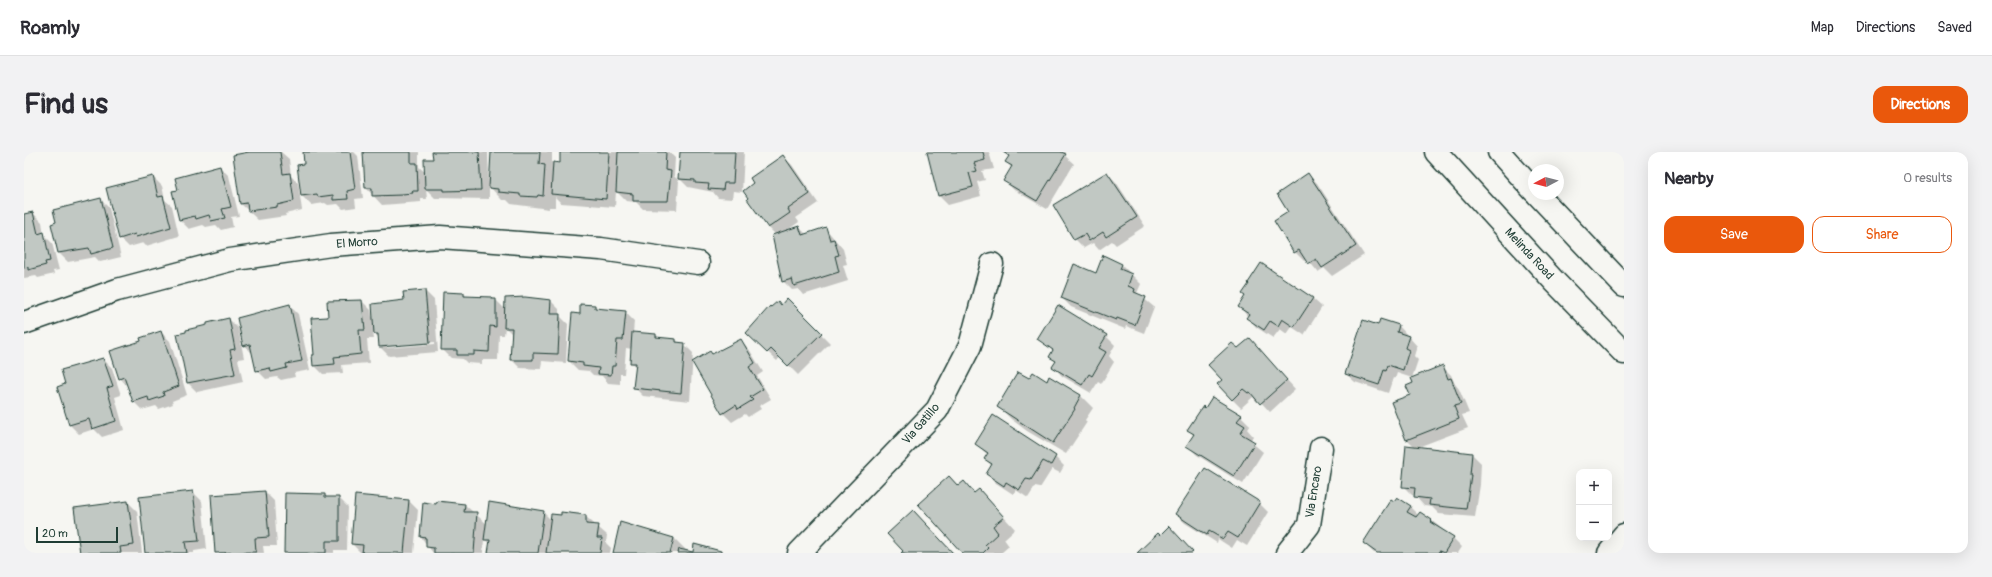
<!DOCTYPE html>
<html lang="en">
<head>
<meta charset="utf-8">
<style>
  body { margin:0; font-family:Pangolin,sans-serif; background:#f2f2f3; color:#2b2b33 }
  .controls { position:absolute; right:12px; bottom:12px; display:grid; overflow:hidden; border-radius:8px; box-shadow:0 4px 16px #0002 }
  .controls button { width:36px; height:36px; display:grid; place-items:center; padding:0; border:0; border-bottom:1px solid #e1e1e2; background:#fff; color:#2b2b33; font:20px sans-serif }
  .compass { position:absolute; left:1504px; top:12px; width:36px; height:36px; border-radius:50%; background:#fff; box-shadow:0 4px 16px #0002; rotate:263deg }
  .scale { position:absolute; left:12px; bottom:10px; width:82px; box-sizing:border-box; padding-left:4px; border:2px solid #1f3d34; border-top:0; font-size:11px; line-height:14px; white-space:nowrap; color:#1f3d34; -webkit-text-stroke:3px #f6f6f2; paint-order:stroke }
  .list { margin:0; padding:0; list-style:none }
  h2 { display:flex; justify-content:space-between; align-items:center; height:52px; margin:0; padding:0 16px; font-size:17px }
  h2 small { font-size:13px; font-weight:400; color:#7c7c81 }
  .actions { display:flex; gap:8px; padding:12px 16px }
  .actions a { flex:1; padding:9px 0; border:1px solid #ea580c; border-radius:12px; text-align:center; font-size:14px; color:#ea580c }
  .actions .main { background:#ea580c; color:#fff }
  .map { position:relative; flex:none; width:1600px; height:401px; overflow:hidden; border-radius:12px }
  header { display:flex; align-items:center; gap:24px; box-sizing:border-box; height:56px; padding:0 20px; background:#fff; border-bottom:1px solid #e1e1e2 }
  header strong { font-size:19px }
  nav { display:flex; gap:22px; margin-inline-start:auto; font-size:14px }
  .intro { display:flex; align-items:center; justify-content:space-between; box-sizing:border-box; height:96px; padding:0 24px }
  h1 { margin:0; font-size:28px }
  .button { padding:10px 18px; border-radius:12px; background:#ea580c; color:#fff; font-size:14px; font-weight:700 }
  main { display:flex; gap:24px; padding:0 24px }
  aside { flex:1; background:#fff; border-radius:12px; box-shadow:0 4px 16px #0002 }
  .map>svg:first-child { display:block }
  .shadow { fill:#0003; fill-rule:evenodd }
  .building { fill:#c1c8c3; stroke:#1f3d34 }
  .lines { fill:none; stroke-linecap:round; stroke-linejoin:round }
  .minor-casing { stroke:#1f3d34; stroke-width:25 }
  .major-casing { stroke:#1f3d34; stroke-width:25 }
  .minor { stroke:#f6f6f2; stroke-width:22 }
  .major { stroke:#f6f6f2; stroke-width:22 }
  .labels { text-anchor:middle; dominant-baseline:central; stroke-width:3; stroke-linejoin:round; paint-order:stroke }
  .street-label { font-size:12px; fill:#1f3d34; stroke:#f6f6f2 }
</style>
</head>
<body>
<header>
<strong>Roamly</strong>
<nav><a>Map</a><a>Directions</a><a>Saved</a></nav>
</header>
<div class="intro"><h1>Find us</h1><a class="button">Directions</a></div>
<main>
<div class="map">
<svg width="1600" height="401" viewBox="0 0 1600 401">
  <rect width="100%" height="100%" fill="#f6f6f2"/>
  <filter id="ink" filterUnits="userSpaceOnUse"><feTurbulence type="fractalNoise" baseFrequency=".025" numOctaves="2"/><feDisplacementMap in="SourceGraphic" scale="8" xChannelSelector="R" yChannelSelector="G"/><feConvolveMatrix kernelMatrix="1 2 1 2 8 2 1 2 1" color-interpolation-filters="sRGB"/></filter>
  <g filter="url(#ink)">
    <path class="shadow" d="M226 0H257L265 7 267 24 274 31 278 58 261 62 262 64 234 68 216 51Z
      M286 0H330L334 4 339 46 331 47 332 55 319 57 314 52 304 53 301 51 287 53 278 44 281 13Z
      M340 0H395V15L402 21 410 8 409 0H464L465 34H466L468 0H528V11L537 12V0H645L651 6 650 24 655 29 653 58 619 57 612 50 602 49 592 39 591 55 537 51 531 45V55H525V57L487 52 483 48H478L465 34V47L411 46 402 37 403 47H397V50L358 53 342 36Z
      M657 0H720L718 40 709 39 708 47 694 46 689 40 664 35 655 26Z
      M904 0H965L970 17 958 19 961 28 953 30 957 44 924 53 915 44Z
      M980 0H1042L1040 3 1050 12 1023 57 990 38 981 29 988 16 982 10 985 5Z
      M759 4 768 13 794 51 772 66 775 70 762 79 775 75 782 82 802 77 819 97 823 112 819 113 824 129 779 143 774 137 768 138 759 129 751 82 744 75Z
      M196 15 205 24 215 64 207 65 209 75 197 78 192 73 182 75 179 73 165 77 156 68 155 38Z
      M1083 21 1092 30 1121 74 1092 93 1088 89 1075 98 1069 91 1060 96 1051 87Z
      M1284 22 1293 31 1340 103 1308 124 1300 116 1294 120 1283 107 1280 109 1271 100 1252 70 1266 60Z
      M129 25 138 34 141 48 148 54 155 84 122 94 119 91 105 95 96 86Z
      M76 47 85 56 97 105 76 110 71 105 44 110 35 101Z
      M9 61 18 70 20 83 28 91 35 118 29 119 30 122 14 126 12 124 0 126V64Z
      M1079 105 1098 113 1117 132 1113 141 1130 155 1120 181 1102 174 1101 177 1047 155 1038 146 1072 122Z
      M1226 132 1289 147 1298 155 1280 183 1268 175 1263 182 1256 177 1249 186 1232 175 1216 155 1222 145Z
      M401 139 410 148 414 200 365 204 356 195 355 186 349 180 350 187H343L345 211 318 213 319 221 299 222 290 213 291 204 305 165 338 149 347 158 348 165H350ZM411 190V192L363 196V194Z
      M440 142 443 145 467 146 472 148 482 158 526 148 535 157V163L544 172 542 211 518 209 517 217 496 216 487 207 489 183 481 175 480 183H475L474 208H458V212L443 211 439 207 427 206 418 197Z
      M763 148 806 191 774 223 756 205 753 209 724 181Z
      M265 153 274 162 286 218 270 221 271 225 257 228 253 225 242 227 233 218 229 202 220 193Z
      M571 154 574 158 601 160 610 169 609 181 632 183 635 186 652 188 655 191 660 192 669 201 666 249 619 244 610 235 612 216 607 210 608 197 602 196 600 222H596V232L584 231 578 224 569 223 565 219 554 218 545 209 557 163Z
      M205 167 214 176 220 206 214 207 219 230 173 240 164 231Z
      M1357 168 1375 174 1393 194 1390 204 1394 208 1388 226 1373 221 1371 227 1369 226 1364 241 1331 230 1322 222 1355 175ZM1382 189H1384L1380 201H1379Z
      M137 180 146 189 163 243 148 249 149 252 135 257 132 254 118 258 109 249 105 236 96 226 118 190Z
      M1082 184 1091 193 1085 204 1090 210 1077 232 1074 230 1067 241 1038 224 1030 215 1032 210 1026 204 1029 199 1015 187Z
      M716 188 725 197 739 220 733 224 747 247 735 254 737 257 724 265 721 262 708 270 699 261Z
      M1234 196 1271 237 1246 260 1235 248 1233 250 1229 245 1217 256 1208 247 1214 198Z
      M79 207 88 216 97 243 91 245 100 278 78 285 70 277 55 282 46 273 42 233Z
      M1418 214 1427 223 1431 232 1435 237 1445 261 1438 263 1444 276 1394 295 1448 302 1457 311 1456 333 1451 365 1415 362 1408 355 1400 354 1391 344 1388 343 1379 334 1391 295 1383 287 1387 243Z
      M1026 226 1057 244 1069 256 1061 268 1063 270 1042 302 1003 279 987 267 975 255 1006 228 1023 230Z
      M1217 264 1226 273 1223 277 1229 284 1226 289 1239 300 1219 332 1173 303 1164 294 1170 284 1165 278Z
      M952 292 1031 305 1040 314 1036 321 1028 317 1016 336 1011 335 1004 346 992 338 989 342 972 331 963 322 968 314 961 307 964 303Z
      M925 325 935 334 940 330 951 342 966 350 991 377 980 387 985 394 977 401H940Z
      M169 340 178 349 183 397 170 399V401H122Z
      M241 340 250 349 253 394H239L240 401H192L188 344Z
      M301 343 304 346H315L324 355 323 398H310V401H261Z
      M385 349 394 358 390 401H337L328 392Z
      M104 350 113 359 118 401H57Z
      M1235 351 1244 360 1223 394 1213 388 1208 396 1194 387 1193 391 1161 371 1152 362Z
      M413 353H441L463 372 519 360 527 368 561 364 583 383 582 391 587 396 586 401H465L466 392 460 387 459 401H409L397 385Z
      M1386 355 1394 363 1407 368 1429 386 1438 395 1434 401H1350L1340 391Z
      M650 386 662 398 669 401H590Z"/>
    <path class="building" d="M225 0H256L259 22 266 21 270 49 253 53V55L224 59 223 51 216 52 209 3Z
      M279 0H326L331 37 323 39 324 47 309 48V43L294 45 293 42 277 44 273 13 280 12Z
      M339 0H387V11H393L394 39H388L389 41 378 42V43L348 44V36H341Z
      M408 0H455L457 38 420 39V37H401L400 7H409Z
      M467 0H516L515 12 521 13 519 44 514 43 513 45 496 44V42L474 40V37L465 36Z
      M536 0H585L582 47 527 42 529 10 536 11Z
      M594 0H642L641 18 647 19 644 49H609V42L592 40Z
      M656 0H711L709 31H700L699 38 684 37 685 32 671 31V28L654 27Z
      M903 0H959L961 8 950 11 953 19 945 21 949 35 914 44Z
      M979 0H1037L1042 2 1013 49 979 29 988 14 981 10 985 4Z
      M759 3 786 42 764 57 766 61 744 76 723 47 724 46 719 39 729 31 726 26Z
      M196 14 207 55 198 57 201 66 187 69 185 63 172 67 171 64 155 68 148 39 154 38 151 26Z
      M1083 20 1113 65 1082 85 1079 80 1065 89 1061 82 1050 88 1029 53Z
      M1284 21 1332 94 1298 116 1292 107 1284 112 1275 98 1270 101 1250 69 1264 60 1253 42Z
      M129 24 134 45 139 44 147 75 112 85 111 82 95 87 82 36Z
      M77 46 89 96 67 102 65 96 34 101 27 72 32 70 29 58Z
      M9 60 14 82 20 80 26 109 21 110 22 113 4 118V115L0 116V62Z
      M775 74 778 83 802 75 806 88 810 87 815 103 811 104 815 120 770 134 768 127 758 130 748 83Z
      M1079 103 1098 112 1096 117 1108 122 1104 134 1111 137 1110 140 1122 145 1111 173 1093 166 1092 168 1037 146 1050 112 1072 121Z
      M1237 111 1289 146 1270 175 1258 167 1254 174 1246 169 1240 178 1222 166 1225 162 1214 155 1221 144 1218 142 1225 132 1224 131Z
      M401 138 406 191 355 195 354 182H350L348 152 380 148 379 140Z
      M419 140 440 141V144L468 145 467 147H472V175L466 174 465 200 450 199V203H433V198H417Z
      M501 145 527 148 526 162H536L534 202 509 201V208H486L488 176H480L481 146Z
      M763 146 798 181 764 214 747 197 743 201 722 181 746 154 747 155 754 149 757 153Z
      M338 148 341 178H335L337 202 310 205 311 212 289 214 288 203H290L287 166 304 165 303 149Z
      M266 152 278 209 262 212 263 216 247 220 246 216 232 219 226 192 219 194 213 166Z
      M556 152 571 153V156L602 159 599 188H593L591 214H588L587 223 574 222 575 216 559 214V211L544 209 548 161 556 162Z
      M1034 153 1083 183 1075 196 1082 200 1068 224 1065 222 1058 233 1028 215 1032 209 1025 205 1029 198 1013 187Z
      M205 166 211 197 206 198 211 222 163 231 153 182 162 180V178L183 173V171Z
      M1356 167 1375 173 1373 180 1385 184 1381 196 1385 198 1379 218 1364 213 1362 219 1360 218 1355 233 1321 222 1339 168 1354 173Z
      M137 179 155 234 139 240 140 244 125 249 124 245 109 250 100 225 95 227 86 199 117 189 116 186Z
      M608 180 632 182V185L652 187V190L661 191 657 241 609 236 612 211H606Z
      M1226 186 1263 228 1236 252 1226 240 1224 241 1219 237 1208 248 1193 232 1198 228 1184 213 1208 191 1214 196Z
      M717 187 731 211 725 215 739 237 726 245 729 248 714 257 712 253 698 262 668 210 686 199 688 202Z
      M79 206 89 234 83 236 92 269 68 277 65 267 45 273 33 235 41 232 37 218Z
      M1419 213 1424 227 1427 226 1437 252 1430 254 1435 267 1382 288 1367 250 1386 243 1382 234 1389 231 1387 226Z
      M994 220 1005 226 1009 220 1023 229 1025 224 1057 243 1050 256 1051 257 1029 291 973 255Z
      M1188 245 1218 263 1213 269 1221 274 1216 281 1231 290 1210 324 1162 294 1170 282 1163 278 1179 254 1181 256Z
      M969 263 1032 304 1027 313 1019 309 1007 328 1002 327 995 338 982 330 980 334 962 322 968 312 960 307 964 301 951 292Z
      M1382 293 1448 301 1446 323H1447L1442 357 1405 353 1406 347 1390 345 1391 336 1378 335Z
      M1181 316 1236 350 1214 386 1204 380 1199 387 1185 379 1183 383 1151 362Z
      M925 324 934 334 940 329 950 341 955 337 980 365 969 374 974 381 961 393 964 396 959 401H938L894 352Z
      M169 339 175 389 161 390 163 401H121L115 345Z
      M241 339 245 385 231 386 232 400 191 401 187 343Z
      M261 341 301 342V345H315V389H302V401H260Z
      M331 343 385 348 380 401H338L339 393 327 392Z
      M1373 345 1387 354 1383 360 1392 365 1396 360 1408 368 1406 370 1430 385 1420 401 1415 399 1414 401H1353L1339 391 1367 347 1370 349Z
      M104 349 110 393 96 395 97 401H56L50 356Z
      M413 349 441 352 440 360H453L450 401H410V396L402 395V386L396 385 399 350 412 352Z
      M465 350 520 359 514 401H464L466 388H460Z
      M889 358 929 401H877L879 399 863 382Z
      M537 360 562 363V372L575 373 573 386H578L576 401H522L527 362 537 363Z
      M596 370 650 386 646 401H589Z
      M1145 374 1169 400 1168 401H1113L1134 381 1136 383Z
      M670 392 697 399V401H654L655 397 669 400Z"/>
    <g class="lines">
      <g class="minor-casing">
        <path id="minor" d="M0 171 93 138 206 108 307 93 416 85 577 97 674 111
          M775 401 913 258 946 194 968 112
          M1263 401 1285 373 1297 296
          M1585 401 1600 383"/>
      </g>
      <g class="major-casing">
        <path id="major" d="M1412 0 1531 130 1600 201
          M1475 0 1510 39
          M1513 42 1600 134"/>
      </g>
      <use href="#minor" class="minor"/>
      <use href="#major" class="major"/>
    </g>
  </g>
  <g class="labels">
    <g class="street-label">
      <text transform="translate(333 91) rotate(-4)">El Morro</text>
      <text transform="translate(1505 102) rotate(47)">Melinda Road</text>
      <text transform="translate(897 272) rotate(-49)">Via Gatillo</text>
      <text transform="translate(1290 340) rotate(-81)">Via Encaro</text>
    </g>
  </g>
</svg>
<div class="controls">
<button>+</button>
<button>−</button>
</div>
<svg class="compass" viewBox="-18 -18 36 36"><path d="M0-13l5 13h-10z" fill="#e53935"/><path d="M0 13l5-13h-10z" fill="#7c7c81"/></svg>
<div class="scale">20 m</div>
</div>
<aside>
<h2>Nearby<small>0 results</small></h2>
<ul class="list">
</ul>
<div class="actions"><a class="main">Save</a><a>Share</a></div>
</aside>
</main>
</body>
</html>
